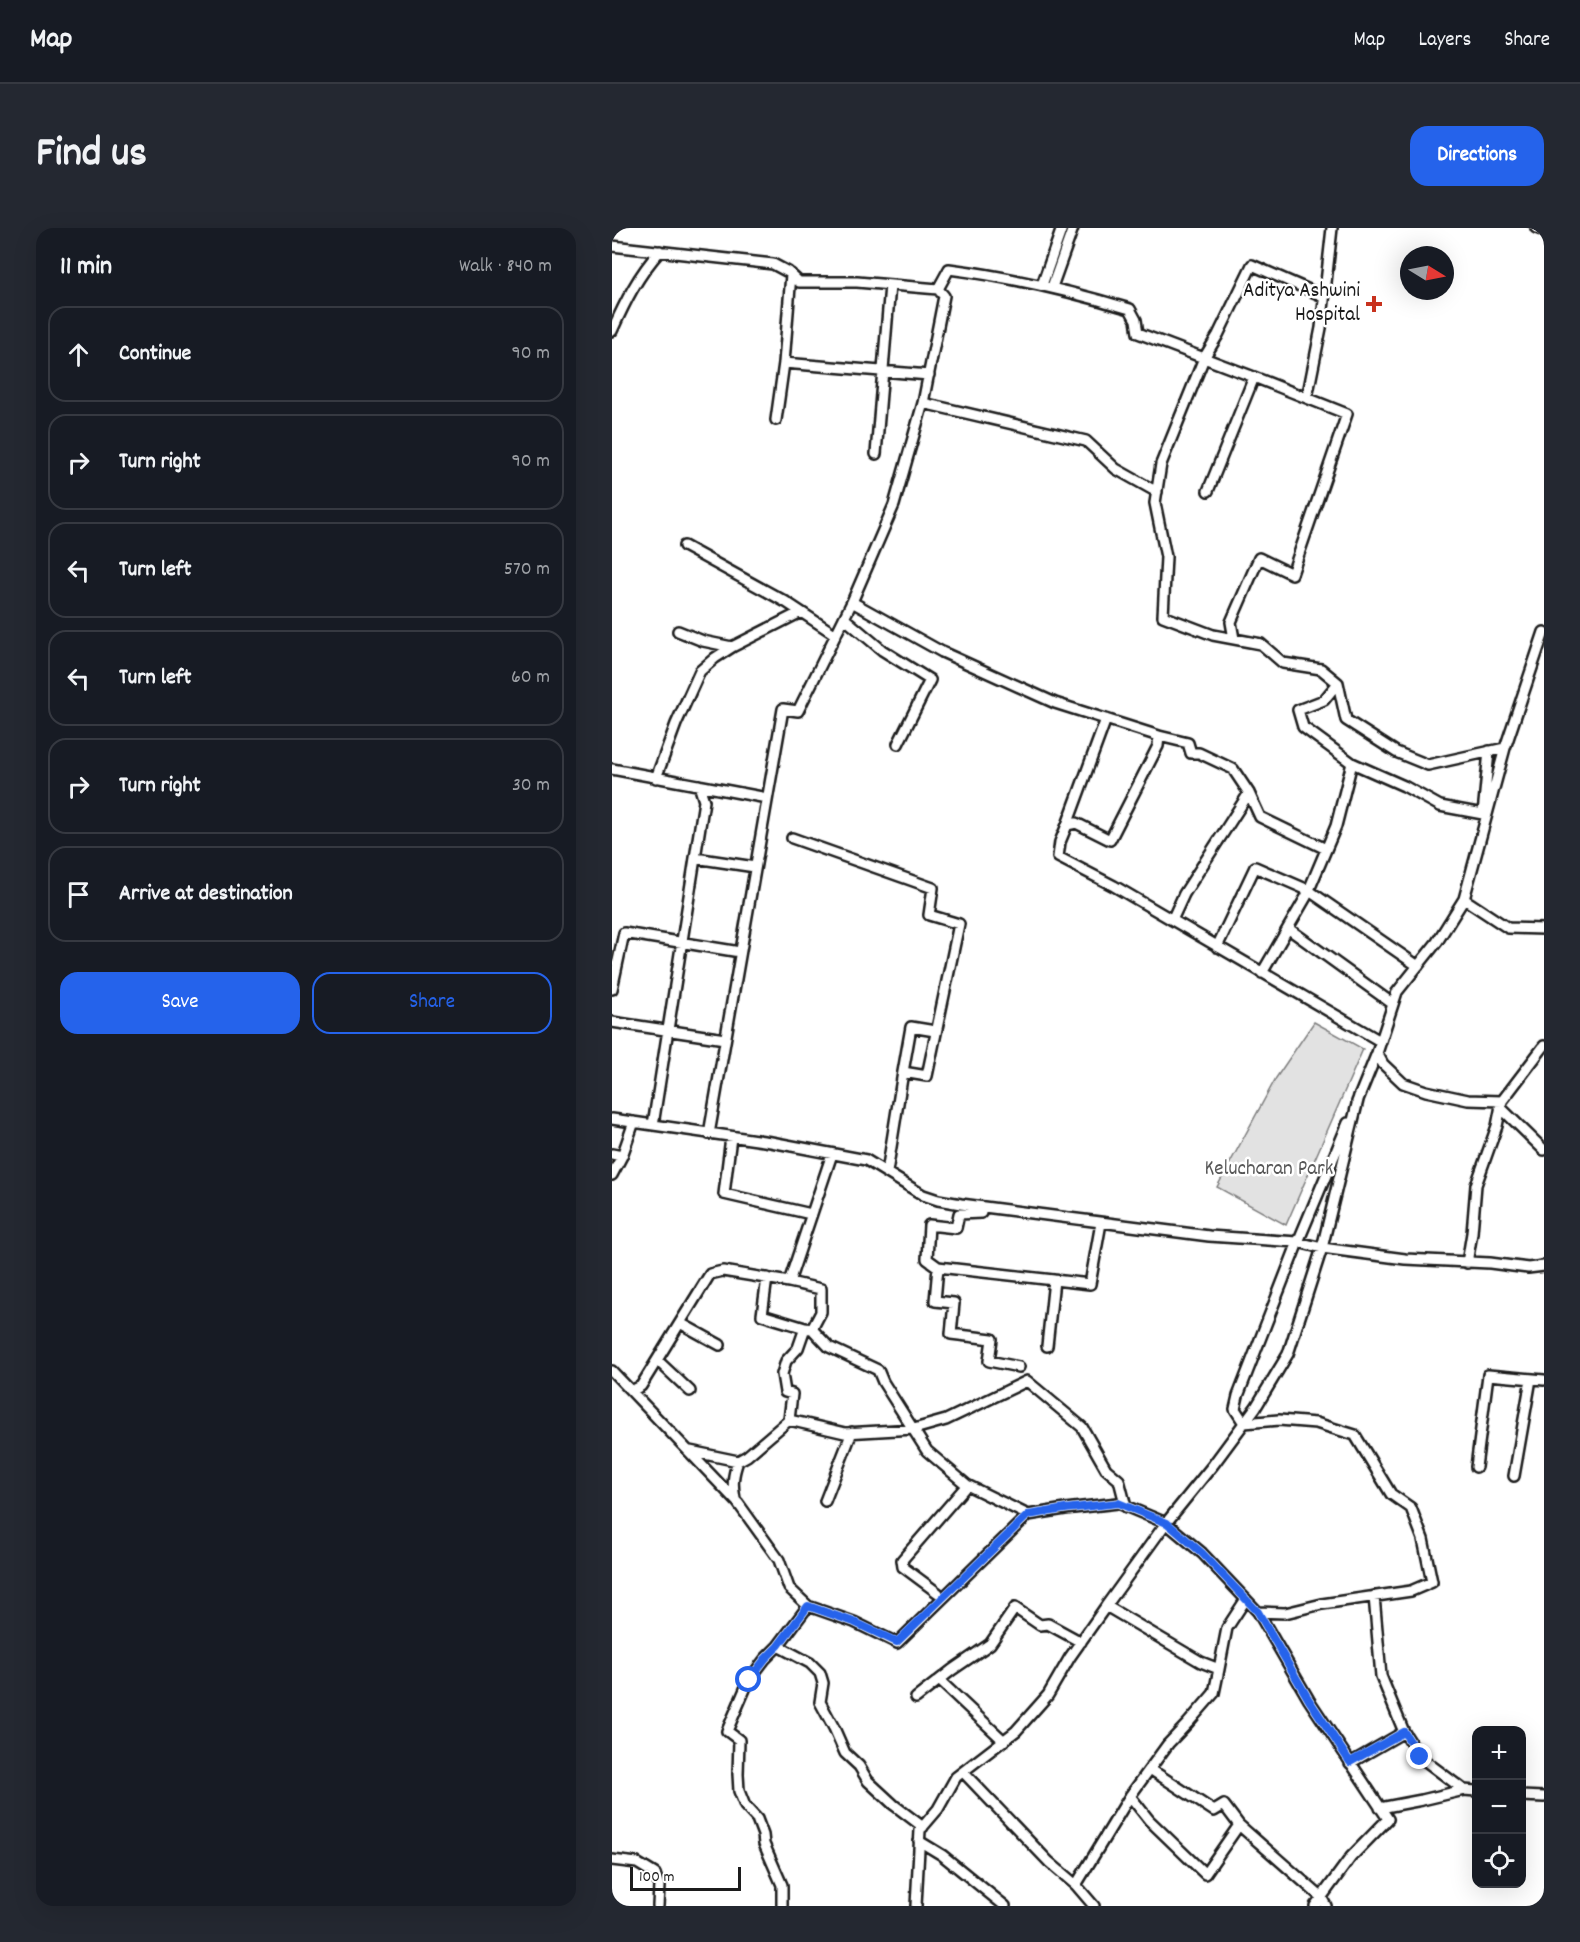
<!DOCTYPE html>
<html lang="en">
<head>
<meta charset="utf-8">
<style>
  body { margin:0; font-family:Dekko,sans-serif; background:#242831; color:#f1f3f6 }
  .controls { position:absolute; right:18px; bottom:18px; display:grid; overflow:hidden; border-radius:12px; box-shadow:0 6px 24px #0002 }
  .controls button { width:54px; height:54px; display:grid; place-items:center; padding:0; border:0; border-bottom:2px solid #363941; background:#171b24; color:#f1f3f6; font:30px sans-serif }
  .compass { position:absolute; left:788px; top:18px; width:54px; height:54px; border-radius:50%; background:#171b24; box-shadow:0 6px 24px #0002; rotate:100deg }
  .scale { position:absolute; left:18px; bottom:15px; width:111px; box-sizing:border-box; padding-left:6px; border:3px solid #1c1c1c; border-top:0; font-size:16px; line-height:21px; white-space:nowrap; color:#1c1c1c; -webkit-text-stroke:4px #fff; paint-order:stroke }
  .stop { position:absolute; width:18px; height:18px; margin:-14px; border:4px solid #2563eb; border-radius:50%; background:#fff }
  .stop.end { background:#2563eb; border-color:#fff; box-shadow:0 2px 6px #0008 }
  .list { margin:0; padding:0; list-style:none }
  h2 { display:flex; justify-content:space-between; align-items:center; height:78px; margin:0; padding:0 24px; font-size:26px }
  h2 small { font-size:20px; font-weight:400; color:#9ea1a6 }
  .list li { display:grid; grid-template-columns:39px 1fr auto; gap:18px; align-items:center; box-sizing:border-box; height:96px; margin:0 12px 12px; padding:0 12px; border:2px solid #363941; border-radius:18px }
  .list b { display:block; font-size:22px; white-space:nowrap }
  .list em { font-size:20px; font-style:normal; color:#9ea1a6 }
  .actions { display:flex; gap:12px; padding:18px 24px }
  .actions a { flex:1; padding:14px 0; border:2px solid #2563eb; border-radius:18px; text-align:center; font-size:21px; color:#2563eb }
  .actions .main { background:#2563eb; color:#fff }
  .icon { flex:none; width:33px; height:33px; fill:none; stroke:currentColor; stroke-width:2; stroke-linecap:round; stroke-linejoin:round }
  .map { position:relative; flex:none; width:932px; height:1678px; overflow:hidden; border-radius:18px }
  header { display:flex; align-items:center; gap:36px; box-sizing:border-box; height:84px; padding:0 30px; background:#171b24; border-bottom:2px solid #363941 }
  header strong { font-size:28px }
  nav { display:flex; gap:33px; margin-inline-start:auto; font-size:21px }
  .intro { display:flex; align-items:center; justify-content:space-between; box-sizing:border-box; height:144px; padding:0 36px }
  h1 { margin:0; font-size:42px }
  .button { padding:15px 27px; border-radius:18px; background:#2563eb; color:#fff; font-size:21px; font-weight:700 }
  main { display:flex; gap:36px; padding:0 36px }
  aside { flex:1; background:#171b24; border-radius:18px; box-shadow:0 6px 24px #0002 }
  .map>svg:first-child { display:block }
  .green { fill:#e2e2e2; stroke:#7f7f7f; stroke-width:1.5 }
  .lines { fill:none; stroke-linecap:round; stroke-linejoin:round }
  .minor-casing { stroke:#1c1c1c; stroke-width:14 }
  .minor { stroke:#fff; stroke-width:9 }
  .route { stroke:#2563eb; stroke-width:8 }
  .poi-dot { fill:#c8321e; stroke:#fff; stroke-width:2 }
  .labels { text-anchor:middle; dominant-baseline:central; stroke-width:5; stroke-linejoin:round; paint-order:stroke }
  .poi-label { font-size:21px; fill:#1c1c1c; stroke:#fff; text-anchor:end }
  .park-label { font-size:21px; fill:#575757; stroke:#fff }
</style>
</head>
<body>
<header>
<strong>Map</strong>
<nav><a>Map</a><a>Layers</a><a>Share</a></nav>
</header>
<div class="intro"><h1>Find us</h1><a class="button">Directions</a></div>
<main>
<aside>
<h2>11 min<small>Walk · 840 m</small></h2>
<ul class="list">
<li><svg class="icon" aria-label="ahead" viewBox="0 0 24 24"><path d="M12 20V5M6 11l6-6 6 6"/></svg><div><b>Continue</b></div><em>90 m</em></li>
<li><svg class="icon" aria-label="right" viewBox="0 0 24 24"><path d="M7 20v-9h11M14 6l5 5-5 5"/></svg><div><b>Turn right</b></div><em>90 m</em></li>
<li><svg class="icon" aria-label="left" viewBox="0 0 24 24"><path d="M17 20v-9H6M10 6l-5 5 5 5"/></svg><div><b>Turn left</b></div><em>570 m</em></li>
<li><svg class="icon" aria-label="left" viewBox="0 0 24 24"><path d="M17 20v-9H6M10 6l-5 5 5 5"/></svg><div><b>Turn left</b></div><em>60 m</em></li>
<li><svg class="icon" aria-label="right" viewBox="0 0 24 24"><path d="M7 20v-9h11M14 6l5 5-5 5"/></svg><div><b>Turn right</b></div><em>30 m</em></li>
<li><svg class="icon" aria-label="arrive" viewBox="0 0 24 24"><path d="M6 21V4h12l-3 4 3 4H6"/></svg><div><b>Arrive at destination</b></div></li>
</ul>
<div class="actions"><a class="main">Save</a><a>Share</a></div>
</aside>
<div class="map">
<svg width="932" height="1678" viewBox="0 0 932 1678">
  <rect width="100%" height="100%" fill="#fff"/>
  <filter id="ink" filterUnits="userSpaceOnUse"><feTurbulence type="fractalNoise" baseFrequency=".0167" numOctaves="2"/><feDisplacementMap in="SourceGraphic" scale="12" xChannelSelector="R" yChannelSelector="G"/><feConvolveMatrix kernelMatrix="1 2 1 2 8 2 1 2 1" color-interpolation-filters="sRGB"/></filter>
  <g filter="url(#ink)">
    <path class="green" d="M702 794 751 821 674 997 605 959 664 850Z"/>
    <g class="lines">
      <g class="minor-casing">
        <path id="minor" d="M924 0 932 3
          M0 18 161 36 176 44 187 54H245L326 61 337 41C399 49 458 63 518 81L524 92 526 105 642 149 735 186 680 346 647 330 619 394 622 411
          M430 57 450 0
          M440 59 461 0
          M711 68 640 37 606 107 592 130 549 236 543 275 554 329 551 388 601 407 649 416 671 435 709 441 726 455 734 492 784 524 816 537 893 520
          M0 103C13 74 26 47 48 23
          M172 135 317 147
          M695 170 709 100 720 0
          M311 175 332 68 326 61
          M164 192 172 135 179 46
          M264 226 278 57
          M596 263 642 149
          M545 264 504 241 474 213 311 175 282 277 240 374 330 424 443 475 547 508 546 518 498 612 464 595 455 597 448 614 446 629 502 658 768 813
          M72 318 174 374 224 407
          M232 390 270 422 318 452 286 516
          M66 403 91 413 120 419 189 384
          M726 455 712 472 686 482 691 499 740 535 792 558 828 578 871 586 877 523
          M547 508 576 515 579 525H587L621 541 637 565 648 589 714 621
          M0 541 155 570
          M44 550 64 496 88 443 103 430 120 419
          M455 597 494 491
          M180 610 321 660 317 687 347 696 315 848 291 844 275 944
          M83 630 143 639
          M852 671 896 700 932 701
          M560 692 572 666 637 565
          M677 701 781 776
          M605 719 643 639 696 662 806 738
          M650 745 694 669 724 598 740 535
          M0 761 12 705 128 724
          M0 794 113 811
          M765 825 771 836 791 855 814 863 856 872 890 873 932 818
          M291 844 299 799 323 803
          M745 874 765 825 785 764 825 714 852 671 893 520 932 404
          M888 879 932 922
          M0 891 159 914 254 932 311 967 326 972 349 976 597 1008 686 1014 710 1020 793 1031 878 1035 916 1040 932 1038
          M41 897 92 573 87 557
          M97 906 171 481 186 483 240 374
          M119 909 112 966 199 986
          M0 926 10 928 22 894
          M0 947 10 928
          M369 985 347 986 344 1000 317 997 315 1031 326 1039 478 1056 489 995
          M855 1035 860 1005 864 957 885 898 890 873
          M326 1039 323 1073 342 1075 339 1106 380 1111 377 1133 407 1139
          M155 1050 150 1087 193 1100
          M177 1054 209 1061V1084L200 1101 217 1119 266 1142 271 1154 315 1223 355 1257 416 1287
          M68 1095 108 1117
          M200 1101 193 1100 186 1120 174 1133 170 1146 173 1164 180 1166 177 1192 233 1205 302 1201 334 1192 415 1153 470 1199 494 1241 507 1252 514 1279
          M435 1118 442 1052
          M45 1132 78 1163
          M0 1143 126 1275 167 1332 177 1360 196 1378 242 1394 285 1415 416 1287 453 1281 506 1275 554 1295 590 1325 646 1384 697 1472 776 1591 739 1629 703 1678
          M19 1163 29 1158 98 1046 111 1043 177 1054 220 926
          M632 1195 623 1181 626 1168 686 1014 736 895
          M632 1195 667 1192 704 1195 743 1207 779 1266 799 1280 811 1311 820 1354 799 1363 710 1376 673 1385 646 1384
          M78 1223 126 1233 135 1228 177 1192
          M864 1239 876 1147 932 1152
          M902 1248 919 1151
          M123 1271C120 1256 121 1247 126 1233
          M213 1273 240 1204
          M326 1365 291 1339 290 1332 355 1257
          M762 1368 769 1448 792 1504 808 1529 852 1562 864 1563
          M166 1418 196 1378
          M607 1441 615 1400 634 1371
          M327 1452 392 1513
          M304 1470 340 1442 378 1416 403 1380 428 1397 436 1396 469 1414
          M738 1535 792 1504
          M538 1541 602 1583 612 1577 627 1597
          M351 1544 437 1634 464 1657 482 1678
          M518 1568 537 1592 593 1646 627 1597 709 1669 714 1678
          M909 1568 932 1569
          M768 1580 810 1572 852 1562
          M307 1613 330 1627 393 1678
          M0 1632 25 1635 43 1646 47 1658 46 1678
          M464 1657 518 1568 556 1516 576 1495 602 1465 607 1441 589 1434 494 1378 554 1295 601 1237 644 1179 676 1126 710 1020 747 868
          M170 1678V1657L152 1616 151 1607 145 1591 133 1578 127 1563 126 1546 127 1512 115 1503 137 1452 153 1431 166 1418 198 1435 208 1445 211 1455 208 1474 222 1500 233 1525 247 1538 256 1553 282 1577 311 1599
          M304 1678 308 1602 326 1581 344 1549 404 1503 436 1467 458 1429 494 1378"/>
      </g>
      <use href="#minor" class="minor"/>
    </g>
  </g>
  <g class="lines" filter="url(#ink)">
    <path class="route" d="M137 1452 153 1431 166 1418 196 1378 242 1394 285 1414 416 1287 453 1281 506 1275 555 1295 590 1325 646 1384 697 1472 738 1534 792 1504 808 1529"/>
  </g>
  <path class="poi-dot" d="M759 67h6v6h6v6h-6v6h-6v-6h-6v-6h6z"/>
  <g class="labels">
    <g class="poi-label">
      <text x="748" y="64">Aditya Ashwini<tspan x="748" dy="24">Hospital</tspan></text>
    </g>
    <g class="park-label">
      <text x="657" y="942">Kelucharan Park</text>
    </g>
  </g>
</svg>
<div class="controls">
<button>+</button>
<button>−</button>
<button><svg class="icon" aria-label="locate" viewBox="0 0 24 24"><circle cx="12" cy="12" r="6"/><path d="M12 2v4M12 18v4M2 12h4M18 12h4"/></svg></button>
</div>
<svg class="compass" viewBox="-18 -18 36 36"><path d="M0-13l5 13h-10z" fill="#e53935"/><path d="M0 13l5-13h-10z" fill="#9ea1a6"/></svg>
<div class="scale">100 m</div>
<div class="stop" style="left:137px;top:1452px"></div>
<div class="stop end" style="left:808px;top:1529px"></div>
</div>
</main>
</body>
</html>
